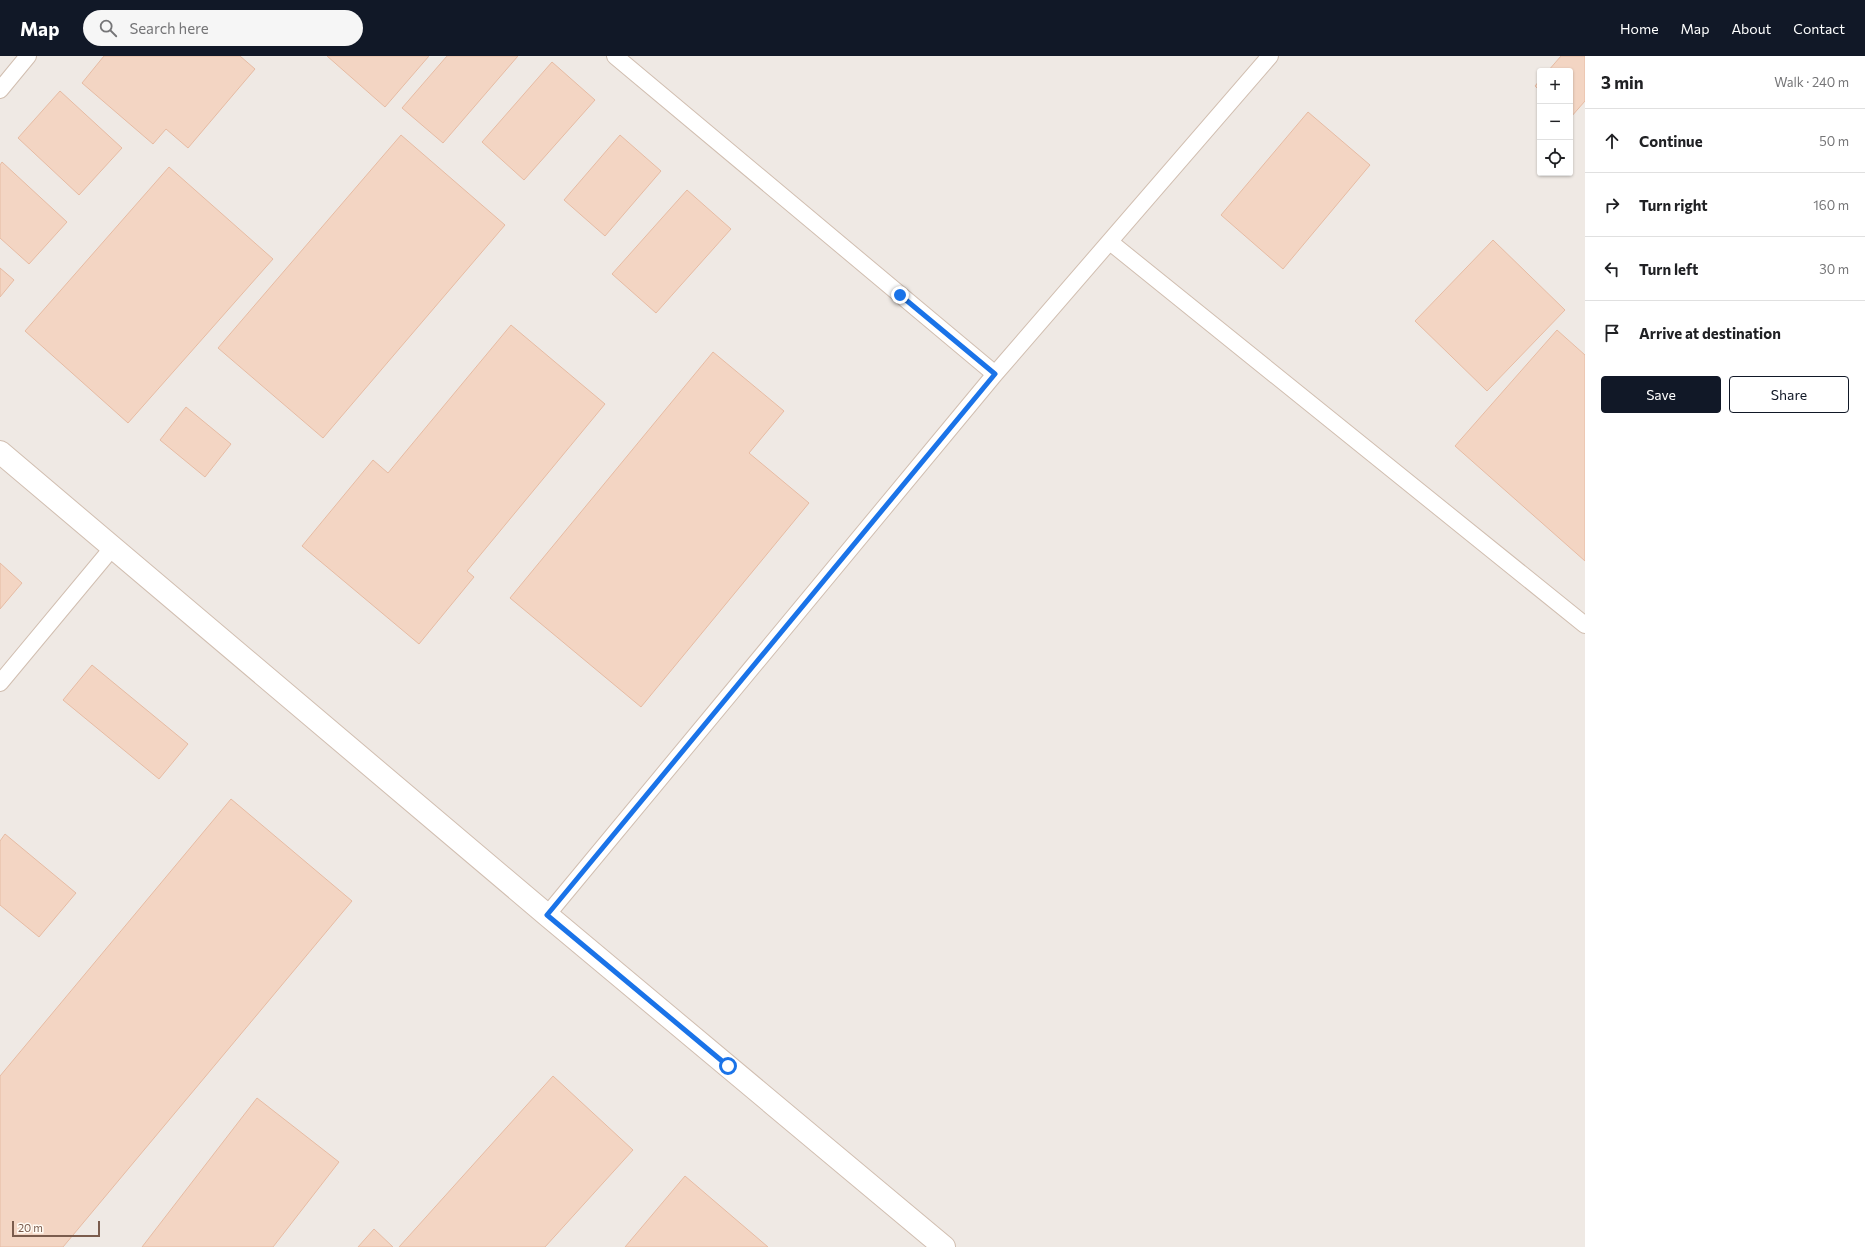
<!DOCTYPE html>
<html lang="en">
<head>
<meta charset="utf-8">
<style>
  body { margin:0; font-family:Commissioner,sans-serif; background:#f6f6f6; color:#202124 }
  .controls { position:absolute; right:12px; top:12px; display:grid; overflow:hidden; border-radius:4px; box-shadow:0 1px 3px #0004 }
  .controls button { width:36px; height:36px; display:grid; place-items:center; padding:0; border:0; border-bottom:1px solid #e0e0e0; background:#fff; color:#202124; font:20px sans-serif }
  .scale { position:absolute; left:12px; bottom:10px; width:88px; box-sizing:border-box; padding-left:4px; border:2px solid #7a5c4d; border-top:0; font-size:11px; line-height:14px; white-space:nowrap; color:#7a5c4d; -webkit-text-stroke:3px #fffaf3; paint-order:stroke }
  .stop { position:absolute; width:12px; height:12px; margin:-9px; border:3px solid #1a73e8; border-radius:50%; background:#fff }
  .stop.end { background:#1a73e8; border-color:#fff; box-shadow:0 1px 4px #0008 }
  .list { margin:0; padding:0; list-style:none }
  h2 { display:flex; justify-content:space-between; align-items:center; height:52px; margin:0; padding:0 16px; font-size:17px }
  h2 small { font-size:13px; font-weight:400; color:#757577 }
  .list li { display:grid; grid-template-columns:26px 1fr auto; gap:12px; align-items:center; box-sizing:border-box; height:64px; padding:0 16px; border-top:1px solid #e0e0e0 }
  .list b { display:block; font-size:15px; white-space:nowrap }
  .list em { font-size:13px; font-style:normal; color:#757577 }
  .actions { display:flex; gap:8px; padding:12px 16px }
  .actions a { flex:1; padding:9px 0; border:1px solid #111827; border-radius:4px; text-align:center; font-size:14px; color:#111827 }
  .actions .main { background:#111827; color:#fff }
  .icon { flex:none; width:22px; height:22px; fill:none; stroke:currentColor; stroke-width:2; stroke-linecap:round; stroke-linejoin:round }
  .map { position:relative; flex:none; width:1585px; height:1191px; overflow:hidden }
  header { display:flex; align-items:center; gap:24px; box-sizing:border-box; height:56px; padding:0 20px; background:#111827; color:#fff }
  header strong { font-size:19px }
  nav { display:flex; gap:22px; margin-inline-start:auto; font-size:14px }
  .search { width:280px; height:36px; background:#f6f6f6; display:flex; align-items:center; gap:10px; box-sizing:border-box; padding:0 14px; border-radius:22px; color:#757577; font-size:15px }
  main { display:flex }
  aside { flex:1; background:#fff }
  .map>svg:first-child { display:block }
  .industrial { fill:#efe9e4; fill-rule:evenodd }
  .building { fill:#f3d5c3; stroke:#e6bba3 }
  .lines { fill:none; stroke-linecap:round; stroke-linejoin:round }
  .service-casing { stroke:#d1beb0; stroke-width:18 }
  .tertiary-casing { stroke:#d1beb0; stroke-width:24 }
  .service { stroke:#fff; stroke-width:16 }
  .tertiary { stroke:#fff; stroke-width:22 }
  .route { stroke:#1a73e8; stroke-width:5 }
</style>
</head>
<body>
<header>
<strong>Map</strong>
<div class="search"><svg class="icon" aria-label="search" viewBox="0 0 24 24"><circle cx="10" cy="10" r="6"/><path d="M15 15l6 6"/></svg>Search here</div>
<nav><a>Home</a><a>Map</a><a>About</a><a>Contact</a></nav>
</header>
<main>
<div class="map">
<svg width="1585" height="1191" viewBox="0 0 1585 1191">
  <rect width="100%" height="100%" fill="#fdf6ec"/>
  <path class="industrial" d="M0 0H1585V1191H0ZM1540 15H1570V117H1540Z"/>
  <path class="building" d="M104 0H240L255 13 188 92 166 73 153 88 82 27Z
    M327 0H429L385 51Z
    M447 0H518L443 87 402 52Z
    M1561 0H1585V45L1571 61 1570 15H1548Z
    M552 6 595 44 524 124 482 86Z
    M1540 24V35L1535 30Z
    M60 35 122 92 79 139 18 82Z
    M1308 56 1370 109 1283 213 1221 159Z
    M401 79 505 169 323 382 218 292Z
    M620 79 661 115 605 180 564 144Z
    M2 106 67 166 29 208 0 182V109Z
    M169 111 273 203 128 367 25 275Z
    M687 134 731 173 656 257 612 218Z
    M1493 184 1565 254 1487 335 1415 265Z
    M0 212 14 224 0 241Z
    M511 269 605 348 467 515 474 521 419 588 302 490 373 404 388 417Z
    M1557 274 1585 299V505L1455 390Z
    M713 296 784 355 749 397 809 447 641 651 510 542Z
    M186 351 231 388 205 421 160 384Z
    M0 507 22 527 0 553Z
    M92 609 188 688 159 723 63 644Z
    M231 743 352 845 63 1191H0V1020Z
    M5 778 76 837 39 881 0 849V785Z
    M553 1020 633 1094 545 1191H399Z
    M257 1042 339 1106 273 1191H142Z
    M685 1120 768 1191H625Z
    M374 1173 393 1191H358Z"/>
  <g class="lines">
    <g class="service-casing">
      <path id="service" d="M615 0 995 318
        M0 34 28 0
        M1110 186 1585 569
        M0 627 113 491
        M547 859 995 318 1270 0"/>
    </g>
    <g class="tertiary-casing">
      <path id="tertiary" d="M0 396 547 859 944 1191"/>
    </g>
    <use href="#service" class="service"/>
    <use href="#tertiary" class="tertiary"/>
  </g>
  <g class="lines">
    <path class="route" d="M728 1010 547 859 995 318 900 239"/>
  </g>
</svg>
<div class="controls">
<button>+</button>
<button>−</button>
<button><svg class="icon" aria-label="locate" viewBox="0 0 24 24"><circle cx="12" cy="12" r="6"/><path d="M12 2v4M12 18v4M2 12h4M18 12h4"/></svg></button>
</div>
<div class="scale">20 m</div>
<div class="stop" style="left:728px;top:1010px"></div>
<div class="stop end" style="left:900px;top:239px"></div>
</div>
<aside>
<h2>3 min<small>Walk · 240 m</small></h2>
<ul class="list">
<li><svg class="icon" aria-label="ahead" viewBox="0 0 24 24"><path d="M12 20V5M6 11l6-6 6 6"/></svg><div><b>Continue</b></div><em>50 m</em></li>
<li><svg class="icon" aria-label="right" viewBox="0 0 24 24"><path d="M7 20v-9h11M14 6l5 5-5 5"/></svg><div><b>Turn right</b></div><em>160 m</em></li>
<li><svg class="icon" aria-label="left" viewBox="0 0 24 24"><path d="M17 20v-9H6M10 6l-5 5 5 5"/></svg><div><b>Turn left</b></div><em>30 m</em></li>
<li><svg class="icon" aria-label="arrive" viewBox="0 0 24 24"><path d="M6 21V4h12l-3 4 3 4H6"/></svg><div><b>Arrive at destination</b></div></li>
</ul>
<div class="actions"><a class="main">Save</a><a>Share</a></div>
</aside>
</main>
</body>
</html>
